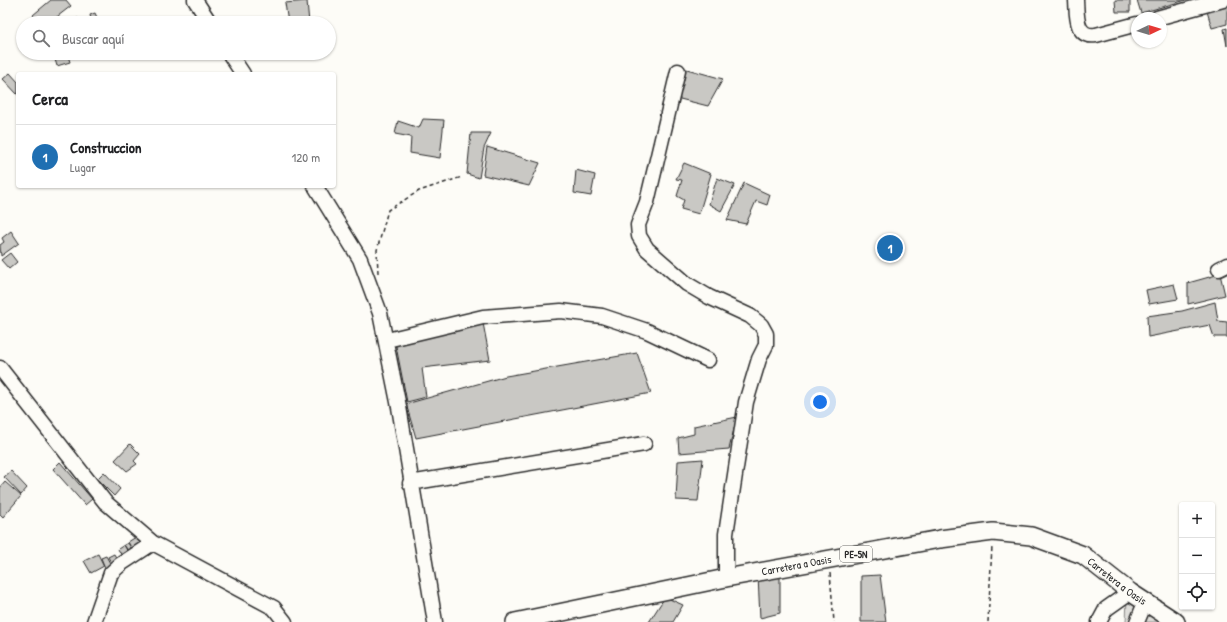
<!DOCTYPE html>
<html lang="es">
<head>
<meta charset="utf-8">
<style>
  body { margin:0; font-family:"Patrick Hand",sans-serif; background:#f6f6f6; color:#202124 }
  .controls { position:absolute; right:12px; bottom:12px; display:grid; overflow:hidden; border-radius:4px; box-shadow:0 1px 3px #0004 }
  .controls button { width:36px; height:36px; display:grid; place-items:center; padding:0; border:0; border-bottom:1px solid #e0e0e0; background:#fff; color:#202124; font:20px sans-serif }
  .compass { position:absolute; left:1131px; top:12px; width:36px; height:36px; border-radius:50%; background:#fff; box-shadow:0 1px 3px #0004; rotate:86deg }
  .you { position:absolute; left:820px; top:402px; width:14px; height:14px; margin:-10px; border:3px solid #fff; border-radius:50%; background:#1a73e8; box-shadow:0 0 0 6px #1a73e833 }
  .badge { display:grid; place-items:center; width:26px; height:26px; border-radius:50%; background:#1f6fb2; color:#fff; font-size:13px; font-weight:700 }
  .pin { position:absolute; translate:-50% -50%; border:2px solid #fff; box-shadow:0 1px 4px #0006 }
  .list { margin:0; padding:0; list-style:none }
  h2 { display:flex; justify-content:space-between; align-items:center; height:52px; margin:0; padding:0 16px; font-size:17px }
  h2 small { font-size:13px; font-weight:400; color:#757577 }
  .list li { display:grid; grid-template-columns:26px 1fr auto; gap:12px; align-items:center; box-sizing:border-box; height:64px; padding:0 16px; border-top:1px solid #e0e0e0 }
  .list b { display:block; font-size:15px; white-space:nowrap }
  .list p { margin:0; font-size:13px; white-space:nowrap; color:#757577 }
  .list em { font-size:13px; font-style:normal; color:#757577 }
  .icon { flex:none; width:22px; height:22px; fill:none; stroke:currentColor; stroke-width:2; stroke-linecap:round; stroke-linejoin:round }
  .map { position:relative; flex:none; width:1227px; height:622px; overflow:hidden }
  .search { position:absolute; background:#fff; box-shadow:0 1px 3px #0004; left:16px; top:16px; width:320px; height:44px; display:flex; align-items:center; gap:10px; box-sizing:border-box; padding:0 14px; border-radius:22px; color:#757577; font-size:15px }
  .panel { position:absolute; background:#fff; box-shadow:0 1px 3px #0004; left:16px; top:72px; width:320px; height:116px; border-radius:4px }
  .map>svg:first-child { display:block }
  .green { fill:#dfdeda; stroke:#858482 }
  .building { fill:#c9c8c4; stroke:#2b2b2b }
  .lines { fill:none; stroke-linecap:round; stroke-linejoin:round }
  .minor-casing { stroke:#2b2b2b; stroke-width:17 }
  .major-casing { stroke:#2b2b2b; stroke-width:20 }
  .path { stroke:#2b2b2b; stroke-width:1.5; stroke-dasharray:4 3; stroke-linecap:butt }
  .minor { stroke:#fdfcf7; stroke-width:14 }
  .major { stroke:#fdfcf7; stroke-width:17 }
  .labels { text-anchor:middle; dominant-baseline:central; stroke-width:4; stroke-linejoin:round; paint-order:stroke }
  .shield { fill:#fdfcf7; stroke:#6a6a68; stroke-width:1 }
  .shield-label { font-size:10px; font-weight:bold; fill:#2b2b2b }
  .street-label { font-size:11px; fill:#2b2b2b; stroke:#fdfcf7 }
</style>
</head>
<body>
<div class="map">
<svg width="1227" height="622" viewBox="0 0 1227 622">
  <rect width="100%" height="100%" fill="#fdfcf7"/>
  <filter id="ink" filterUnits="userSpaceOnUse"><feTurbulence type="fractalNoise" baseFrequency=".025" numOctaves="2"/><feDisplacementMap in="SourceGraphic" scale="8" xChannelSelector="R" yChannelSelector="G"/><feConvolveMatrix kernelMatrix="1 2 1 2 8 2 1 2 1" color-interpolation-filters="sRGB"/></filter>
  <g filter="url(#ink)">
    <path class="green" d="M1127 598 1170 622H1126Z"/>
    <path class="building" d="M51 0H66L71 6 49 23H39L33 15Z
      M1115 0H1130V12H1116Z
      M1137 0H1186L1141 13Z
      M307 1 309 23H288L285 3Z
      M1227 1V24L1212 28 1206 8Z
      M95 13 99 22 97 23H92L90 15Z
      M78 18 80 23H68L67 22Z
      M1227 28V46L1224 29Z
      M53 53H67L70 62 57 66Z
      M150 53H184L150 55Z
      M683 68 723 79 708 106 672 97Z
      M10 73 18 82V95L3 79Z
      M423 119 444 120 440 158 410 153 411 137 395 134 398 121 419 128Z
      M471 133H491L484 148 479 178 467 174Z
      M487 147 540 163 529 186 483 175Z
      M684 163 711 174 699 214 681 209 684 200 677 196 682 180 676 179Z
      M576 170 595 175 591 196 574 193Z
      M717 178 735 185 721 211 709 204Z
      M744 183 770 195 767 205 756 201 746 224 727 220Z
      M11 231 19 243 1 256 0 245 4 242 2 238Z
      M884 238H896V259H884Z
      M10 253 17 262 9 269 1 260Z
      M1220 274 1225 295 1188 304V283Z
      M1174 284 1178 299 1149 304 1146 290Z
      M1215 302 1218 321 1227 322V337H1214L1210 325 1148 337 1147 316 1182 311Z
      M483 323 490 360 422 368 426 397 407 402 395 341Z
      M637 353 651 393 416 438 406 404 506 376Z
      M737 417 729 449 679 453 678 438 694 434V426Z
      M130 444 140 454 134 461 137 464 127 471 115 460Z
      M703 459 698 501 676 500 678 461Z
      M60 462 92 499 85 505 53 469Z
      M11 471 27 488 21 495 4 477Z
      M104 472 120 489 114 496 97 479Z
      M5 482 21 496 3 517 0 514V488Z
      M136 537 142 546 133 551 128 542Z
      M128 543 133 551 130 553 124 545Z
      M124 545 129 554 123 558 118 549Z
      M98 554 104 566 91 573 84 561Z
      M114 554 118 561 112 564 108 557Z
      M106 556 111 565 105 568 101 558Z
      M780 573V613L760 618 758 576Z
      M880 575 886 622H861V576Z
      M665 597 683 605 673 622H649Z"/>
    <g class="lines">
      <g class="minor-casing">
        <path id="minor" d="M195 0 210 23
          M1076 0C1077 15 1075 38 1096 35L1137 24
          M1157 18 1223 0
          M229 53 243 74
          M678 71 647 202 638 225 639 236 647 249 687 284 709 297 750 316 761 325 766 334V345L759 359 746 402 726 534V578
          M315 186 360 259 380 313 399 407 435 622
          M1219 269 1227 265
          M387 340 483 317 561 311 602 316 647 331 708 360
          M0 368 105 502 153 543 274 608 285 622
          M410 483 644 444
          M94 622 111 573 121 564 153 543
          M1099 622 1106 609 1130 592
          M1137 622 1145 603"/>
      </g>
      <g class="major-casing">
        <g id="major">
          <path id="s1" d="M515 622 726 578 940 539 993 532 1031 536 1083 555 1130 592 1176 622"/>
        </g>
      </g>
      <path class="path" d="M378 273 377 250 388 210 419 191 462 177
        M830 573 834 622
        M988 622 992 546"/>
      <use href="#minor" class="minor"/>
      <use href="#major" class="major"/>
    </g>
  </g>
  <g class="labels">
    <rect class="shield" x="840" y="546" width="32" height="16" rx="3"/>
    <g class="shield-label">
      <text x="856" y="554">PE-5N</text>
    </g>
    <g class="street-label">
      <text stroke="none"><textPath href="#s1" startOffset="287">Carretera a Oasis</textPath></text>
      <text stroke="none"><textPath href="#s1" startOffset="623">Carretera a Oasis</textPath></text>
    </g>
  </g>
</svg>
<div class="controls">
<button>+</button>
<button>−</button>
<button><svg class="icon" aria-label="locate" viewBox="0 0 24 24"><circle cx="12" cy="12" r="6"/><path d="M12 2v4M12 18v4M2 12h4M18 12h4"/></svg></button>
</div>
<svg class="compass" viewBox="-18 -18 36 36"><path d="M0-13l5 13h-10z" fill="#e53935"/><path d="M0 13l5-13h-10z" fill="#757577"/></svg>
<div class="you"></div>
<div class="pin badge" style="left:890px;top:248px">1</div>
<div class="search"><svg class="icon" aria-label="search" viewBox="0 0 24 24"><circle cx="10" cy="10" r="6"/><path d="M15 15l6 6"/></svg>Buscar aquí</div>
<section class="panel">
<h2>Cerca<small></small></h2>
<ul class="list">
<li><span class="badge">1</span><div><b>Construccion</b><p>Lugar</p></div><em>120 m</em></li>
</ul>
</section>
</div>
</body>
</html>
